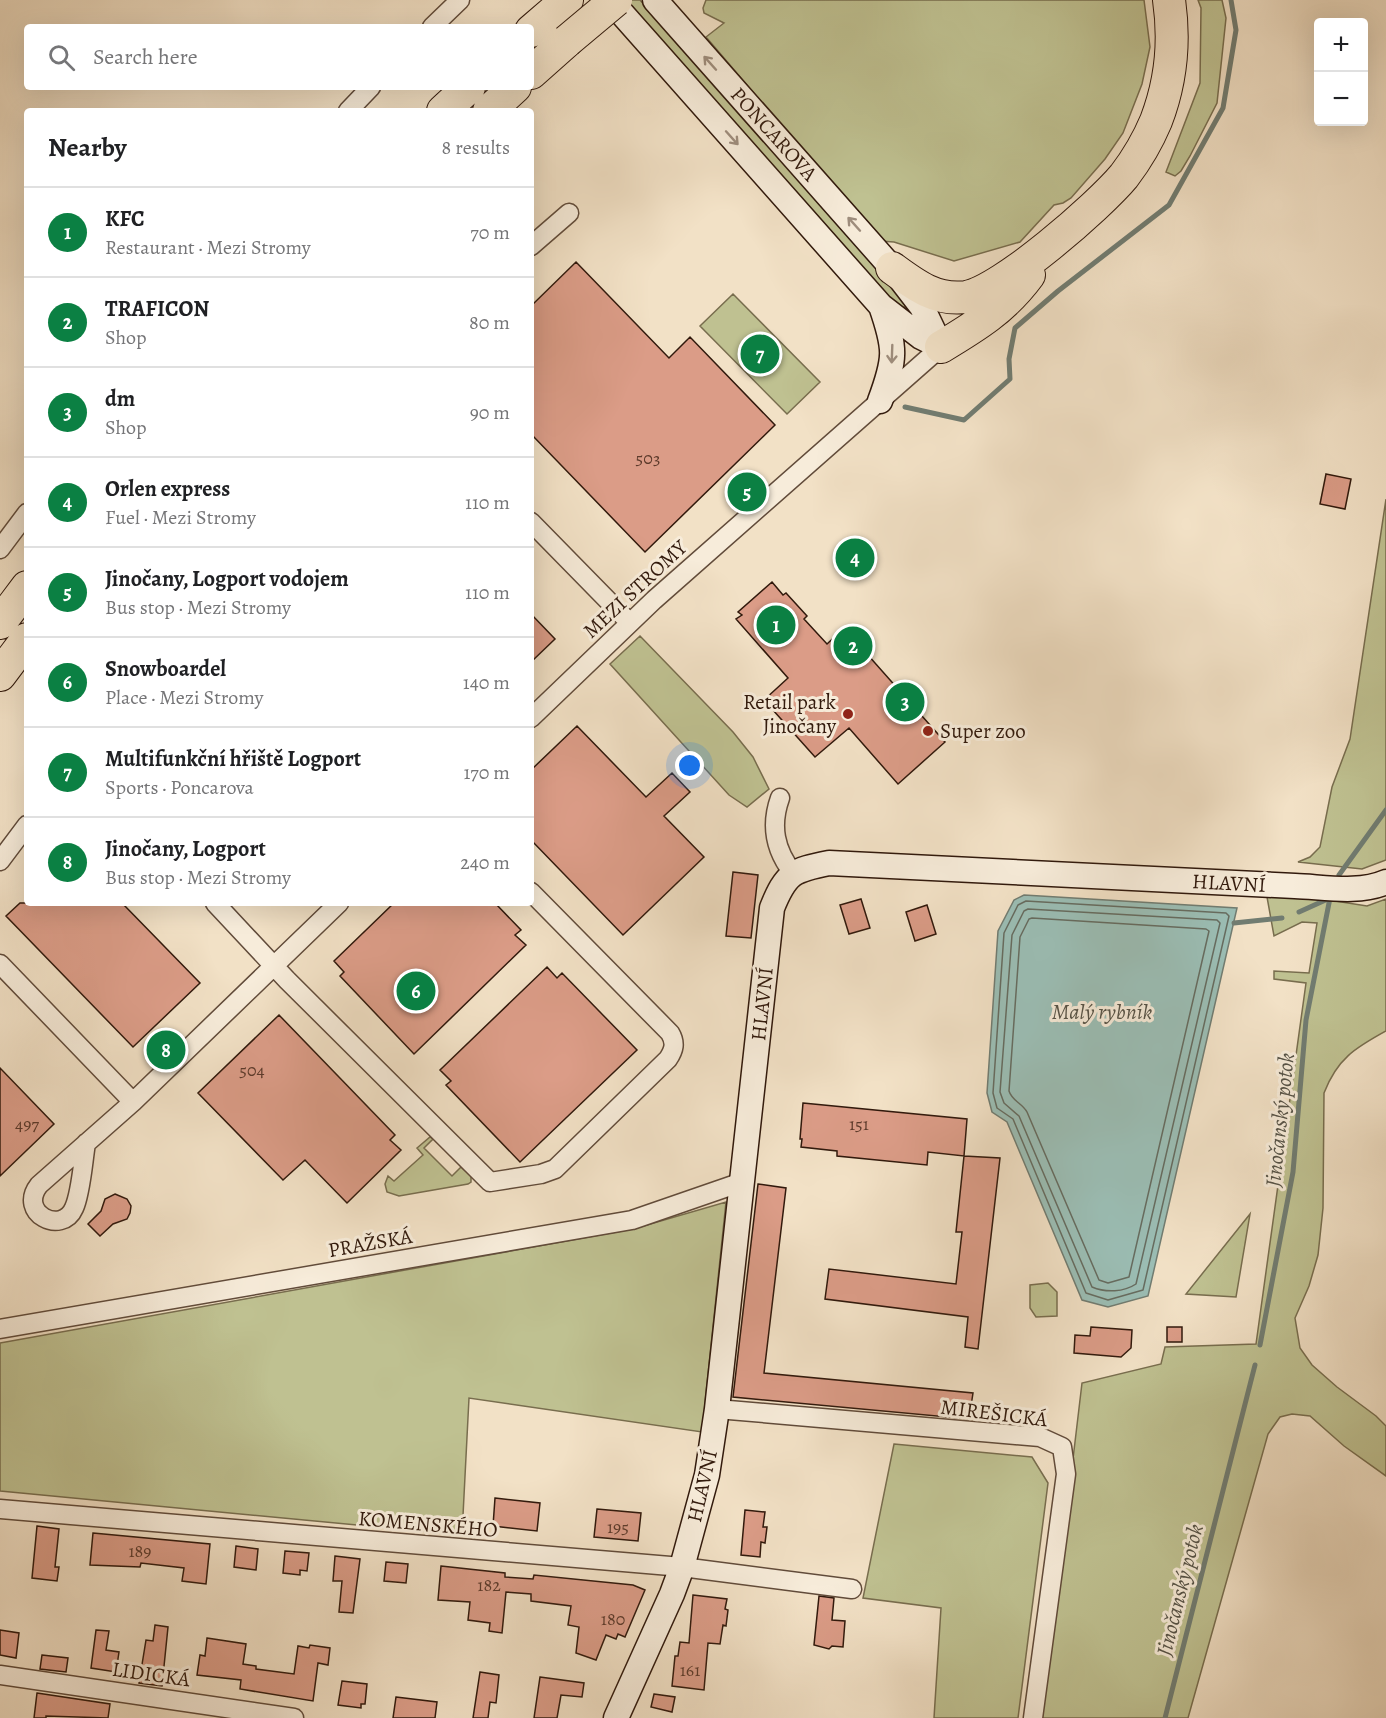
<!DOCTYPE html>
<html lang="en">
<head>
<meta charset="utf-8">
<style>
  body { margin:0; font-family:Alegreya,serif; background:#f2f2f2; color:#202124 }
  .controls { position:absolute; right:18px; top:18px; display:grid; overflow:hidden; border-radius:6px; box-shadow:0 6px 24px #0002 }
  .controls button { width:54px; height:54px; display:grid; place-items:center; padding:0; border:0; border-bottom:2px solid #e0e0e0; background:#fff; color:#202124; font:30px sans-serif }
  .you { position:absolute; left:690px; top:766px; width:21px; height:21px; margin:-15px; border:4px solid #fff; border-radius:50%; background:#1a73e8; box-shadow:0 0 0 9px #1a73e833 }
  .badge { display:grid; place-items:center; width:39px; height:39px; border-radius:50%; background:#0b8043; color:#fff; font-size:20px; font-weight:700 }
  .pin { position:absolute; translate:-50% -50%; border:3px solid #fff; box-shadow:0 2px 6px #0006 }
  .list { margin:0; padding:0; list-style:none }
  h2 { display:flex; justify-content:space-between; align-items:center; height:78px; margin:0; padding:0 24px; font-size:26px }
  h2 small { font-size:20px; font-weight:400; color:#757577 }
  .list li { display:grid; grid-template-columns:39px 1fr auto; gap:18px; align-items:center; box-sizing:border-box; height:90px; padding:0 24px; border-top:2px solid #e0e0e0 }
  .list b { display:block; font-size:22px; white-space:nowrap }
  .list p { margin:0; font-size:20px; white-space:nowrap; color:#757577 }
  .list em { font-size:20px; font-style:normal; color:#757577 }
  .icon { flex:none; width:33px; height:33px; fill:none; stroke:currentColor; stroke-width:2; stroke-linecap:round; stroke-linejoin:round }
  .map { position:relative; flex:none; width:1386px; height:1718px; overflow:hidden }
  .search { position:absolute; background:#fff; box-shadow:0 6px 24px #0002; left:24px; top:24px; width:510px; height:66px; display:flex; align-items:center; gap:15px; box-sizing:border-box; padding:0 21px; border-radius:6px; color:#757577; font-size:22px }
  .panel { position:absolute; background:#fff; box-shadow:0 6px 24px #0002; left:24px; top:108px; width:510px; height:798px; border-radius:6px }
  .map>svg:first-child { display:block }
  .green { fill:#bfc191; stroke:#786d4e; stroke-width:1.5 }
  .water { fill:#9bbeb5; stroke:#717c71; stroke-width:1.5 }
  .lines { fill:none; stroke-linecap:round; stroke-linejoin:round }
  .shore { stroke:#666c60; stroke-width:1.5 }
  .stream { stroke:#717c71; stroke-width:5 }
  .building { fill:#db9c87; stroke:#31190c; stroke-width:1.5 }
  .street-casing { stroke:#614b3a; stroke-width:21 }
  .secondary-casing { stroke:#31190c; stroke-width:27 }
  .highway-casing { stroke:#31190c; stroke-width:34 }
  .street { stroke:#f7ecda; stroke-width:18 }
  .secondary { stroke:#f7ecda; stroke-width:24 }
  .highway { stroke:#f2e1c6; stroke-width:32 }
  .highway-bridge-casing { stroke:#31190c; stroke-width:34; stroke-linecap:butt }
  .highway-bridge { stroke:#f2e1c6; stroke-width:32 }
  .oneway { stroke:#9e8d7d }
  .poi-dot { fill:#8f2418; stroke:#f7ecda; stroke-width:2 }
  .labels { text-anchor:middle; dominant-baseline:central; stroke-width:6; stroke-linejoin:round; paint-order:stroke }
  .number-label { font-size:18px; fill:#5c3a2b }
  .street-label { font-size:21px; fill:#31190c; stroke:#f7ecda }
  .poi-label { font-size:21px; fill:#31190c; stroke:#f7ecda; text-anchor:end }
  .water-label { font-size:22px; font-style:italic; fill:#565347; stroke:#f7ecda }
</style>
</head>
<body>
<div class="map">
<svg width="1386" height="1718" viewBox="0 0 1386 1718">
  <rect width="100%" height="100%" fill="#f2e1c6"/>
  <filter id="stains"><feTurbulence type="fractalNoise" baseFrequency=".00333" numOctaves="4"/><feColorMatrix values="0 0 0 0 .2 0 0 0 0 .09 0 0 0 0 .02 0 0 0 .5 -.17"/></filter>
  <radialGradient id="worn" r=".72"><stop offset=".6" stop-color="#630" stop-opacity="0"/><stop offset="1" stop-color="#630" stop-opacity=".3"/></radialGradient>
  <path class="green" d="M623 0H640L906 299 905 307 899 309Z
    M706 0H1144L1150 47 1142 84 1123 133 1105 159 1071 198 1063 203 1054 205 1020 242 954 261 894 242 880 241 706 37 724 23 704 13 703 8Z
    M1198 0H1222L1226 18 1217 103 1190 156 1181 171 1175 176 1166 172 1200 83 1201 8Z
    M733 294 820 382 787 414 700 326Z
    M1386 499V860L1362 869 1298 862 1310 857 1320 847 1332 787 1350 739Z
    M640 636 733 732 753 757 769 789 747 807 729 795 610 664Z
    M1303 896 1367 906 1386 899V1031C1355 1048 1337 1059 1324 1093L1323 1208 1318 1255 1309 1286 1295 1318 1300 1348 1312 1365 1337 1387 1376 1416 1386 1426V1476L1344 1446 1310 1416 1292 1414 1280 1417 1268 1434 1188 1718H1039L1049 1661 1082 1383 1161 1364 1165 1347 1256 1344 1306 983 1274 979V971L1309 973 1317 923 1302 922 1274 936 1267 897Z
    M430 1137 433 1139 424 1148 452 1176 461 1167 471 1176V1182L468 1184 399 1196 387 1192 385 1184 388 1176 394 1181 423 1155 417 1148Z
    M726 1202 702 1432 469 1398 462 1535 0 1491V1343L633 1229Z
    M1250 1214 1236 1297 1186 1294Z
    M1048 1283 1057 1292V1316L1036 1317 1030 1308V1285Z
    M894 1444 1032 1457 1048 1483 1018 1718H934L941 1608 863 1598Z"/>
  <path class="water" d="M1024 895 1237 908 1148 1296 1108 1307 1082 1300 1007 1122 992 1112 987 1093 998 931 1014 900Z"/>
  <g class="lines">
    <path class="shore" d="M1026 901 1226 913 1229 916 1143 1290 1108 1300 1086 1293 1013 1119 997 1108 993 1093 1004 933 1018 905Z
      M1028 909 1217 920 1220 923 1136 1284C1124 1292 1106 1293 1092 1287L1019 1116 1004 1103 1000 1092 1012 935 1024 911Z
      M1032 918 1206 929 1209 931 1129 1277 1108 1283 1099 1280 1027 1112C1022 1103 1012 1101 1009 1091L1020 937 1029 919Z"/>
    <path class="stream" d="M905 407 964 420 1010 379 1009 359 1015 328 1058 291 1169 205 1223 108 1236 30 1231 0
      M1339 875 1386 810
      M1299 912 1330 898
      M1234 923 1282 918
      M1260 1345 1293 1172 1306 1020 1330 898
      M1165 1718 1255 1365"/>
  </g>
  <path class="building" d="M576 262 669 358 690 337 775 425 645 552 531 434V306Z
    M1326 474 1351 479 1345 509 1320 504Z
    M854 541 873 561 857 576 839 556Z
    M772 582 783 595 786 593 807 616 804 619 827 644 844 628 945 742 898 784 849 728 815 757 764 700 788 678 736 619 742 615 738 612Z
    M531 614 555 639 531 662Z
    M577 726 646 797 672 773 690 792 664 816 704 857 623 935 531 840V770Z
    M733 872 758 875 751 938 726 936Z
    M861 899 870 928 849 934 840 905Z
    M20 903H122L200 983 133 1047 6 916Z
    M394 903H495L521 930 515 935 526 945 414 1054 340 976 344 972 334 961Z
    M927 905 936 934 915 941 906 912Z
    M547 967 557 978 562 973 637 1050 520 1162 446 1085 451 1081 440 1070Z
    M279 1015 395 1135 390 1140 401 1150 347 1203 305 1160 283 1180 198 1093Z
    M0 1068 54 1124 0 1176Z
    M803 1103 967 1119 964 1156 928 1152 927 1165 837 1156V1151L801 1147 802 1139H800Z
    M964 1156 1000 1158 978 1349 965 1347 968 1317 825 1299 829 1269 956 1284 962 1232H956Z
    M758 1184 786 1188 764 1373 973 1393 969 1419 733 1397Z
    M115 1194 127 1199 131 1206 130 1213 127 1219 113 1224 100 1236 88 1224 101 1211 105 1199Z
    M1091 1327 1132 1330 1131 1348 1121 1357 1074 1353 1075 1335 1090 1336Z
    M1167 1327H1182V1342H1167Z
    M495 1498 540 1503 537 1531 493 1526Z
    M597 1509 641 1513 638 1541 594 1537Z
    M745 1510 765 1512 763 1527H767L765 1543 761 1542 760 1557 741 1555Z
    M37 1526 59 1529 55 1567H59L57 1581 32 1578Z
    M93 1533 210 1544 206 1584 182 1581 184 1568 141 1563 140 1567 90 1565Z
    M236 1546 258 1549 256 1570 234 1567Z
    M285 1551 309 1553 307 1571 300 1570V1575L283 1573Z
    M335 1556 360 1559 353 1613 339 1612 342 1581H333Z
    M386 1562 408 1564 406 1583 384 1581Z
    M441 1566 505 1573V1577L533 1579 534 1575 633 1585 645 1590 625 1637 618 1634 616 1639 606 1635 596 1660 576 1653 579 1627 568 1625 571 1606 531 1601V1594L506 1592 502 1633 489 1631 490 1623 468 1620 470 1602 438 1600Z
    M693 1595 727 1599 725 1609 728 1610 726 1626 723 1625 720 1644 708 1643 704 1690 672 1686 675 1656H678L680 1642 689 1643Z
    M819 1596 834 1598 832 1620 845 1621 843 1647 832 1646 829 1649 814 1645Z
    M155 1625 168 1627 162 1686 139 1683 146 1640 153 1641Z
    M0 1630 19 1633 16 1658 0 1655Z
    M96 1630 109 1631 106 1650 119 1652 116 1672 91 1668Z
    M207 1638 246 1644 243 1664 256 1666V1669L294 1674 298 1646 309 1648 310 1645 330 1648 328 1665 318 1663 313 1701 240 1689 241 1680 197 1675 200 1655 205 1656Z
    M42 1655 68 1658 66 1672 40 1669Z
    M480 1672 499 1675 496 1703 490 1702 488 1718H473Z
    M540 1677 584 1683 582 1697 561 1695 557 1718H534Z
    M342 1681 367 1684 365 1704H361V1708L338 1705Z
    M37 1693 110 1704 108 1718 46 1716V1718H34Z
    M654 1694 675 1697 672 1712 651 1707Z
    M396 1697 437 1702 435 1718H393Z"/>
  <g class="lines">
    <g class="street-casing">
      <path id="street" d="M432 27 460 0
        M348 111 371 87
        M531 246 569 213
        M531 522 630 623
        M0 549 27 513
        M531 718 654 600 941 347
        M780 798C770 826 775 850 793 873
        M0 861 27 825
        M215 903 287 980 490 1182 541 1174 555 1169 668 1059C674 1050 676 1043 670 1033L531 892
        M0 964 133 1102
        M86 1143C83 1161 81 1193 74 1208 62 1236 17 1213 39 1185L133 1102 339 903
        M0 1329 632 1220 742 1182
        M717 1409 1040 1437 1062 1447 1066 1474 1033 1718
        M0 1509 682 1567 852 1589
        M0 1675 294 1718"/>
    </g>
    <g class="secondary-casing">
      <path id="secondary" d="M610 0 881 306 921 337 941 347
        M655 0 892 268 922 307 941 347
        M880 401C896 358 896 349 881 306
        M616 1718 672 1594 682 1567 707 1475 717 1409 772 908C786 873 793 870 829 863L1295 886C1324 887 1359 894 1386 882"/>
    </g>
    <g class="highway-casing">
      <path id="highway" d="M531 31 567 0
        M531 73 567 41
        M443 111 469 87
        M489 111 515 87
        M892 268C915 285 936 301 966 297 1002 291 1099 206 1124 176 1137 159 1148 140 1156 121 1171 82 1175 41 1169 0
        M941 347C976 326 1004 309 1029 275
        M0 623 27 587
        M0 675 27 639"/>
    </g>
    <use href="#street" class="street"/>
    <use href="#secondary" class="secondary"/>
    <use href="#highway" class="highway"/>
    <g class="highway-bridge-casing">
      <path id="highway-bridge" d="M567 41 616 0"/>
    </g>
    <use href="#highway-bridge" class="highway-bridge"/>
  </g>
  <defs><path id="oneway-shaft" d="M-6 0H5M1.5-3L5.5 0L1.5 3" fill="none" stroke-width="1.6" stroke-linecap="round" stroke-linejoin="round" transform="scale(1.5)"/></defs>
  <g class="oneway">
    <use href="#oneway-shaft" transform="translate(710 63) rotate(-132)"/>
    <use href="#oneway-shaft" transform="translate(732 138) rotate(48)"/>
    <use href="#oneway-shaft" transform="translate(854 224) rotate(-132)"/>
    <use href="#oneway-shaft" transform="translate(892 354) rotate(92)"/>
  </g>
  <g class="poi-dot">
    <circle cx="848" cy="714" r="6"/>
    <circle cx="928" cy="731" r="6"/>
  </g>
  <g class="labels">
    <g class="number-label">
      <text x="648" y="458">503</text>
      <text x="252" y="1070">504</text>
      <text x="27" y="1124">497</text>
      <text x="859" y="1124">151</text>
      <text x="618" y="1527">195</text>
      <text x="140" y="1551">189</text>
      <text x="489" y="1585">182</text>
      <text x="613" y="1619">180</text>
      <text x="690" y="1670">161</text>
    </g>
    <g class="street-label">
      <text transform="translate(774 134) rotate(48)">PONCAROVA</text>
      <text transform="translate(635 589) rotate(-43)">MEZI STROMY</text>
      <text transform="translate(1229 883) rotate(3)">HLAVNÍ</text>
      <text transform="translate(762 1004) rotate(-84)">HLAVNÍ</text>
      <text transform="translate(370 1243) rotate(-10)">PRAŽSKÁ</text>
      <text transform="translate(994 1413) rotate(7)">MIREŠICKÁ</text>
      <text transform="translate(702 1486) rotate(-77)">HLAVNÍ</text>
      <text transform="translate(428 1524) rotate(5)">KOMENSKÉHO</text>
      <text transform="translate(151 1674) rotate(8)">LIDICKÁ</text>
    </g>
    <g class="poi-label">
      <text x="836" y="702">Retail park<tspan x="836" dy="24">Jinočany</tspan></text>
      <text x="940" y="731" text-anchor="start">Super zoo</text>
    </g>
    <g class="water-label">
      <text x="1102" y="1012">Malý rybník</text>
      <text transform="translate(1280 1120) rotate(-84)">Jinočanský potok</text>
      <text transform="translate(1180 1590) rotate(-76)">Jinočanský potok</text>
    </g>
  </g>
  <rect width="100%" height="100%" filter="url(#stains)"/>
  <rect width="100%" height="100%" fill="url(#worn)"/>
</svg>
<div class="controls">
<button>+</button>
<button>−</button>
</div>
<div class="you"></div>
<div class="pin badge" style="left:776px;top:625px">1</div>
<div class="pin badge" style="left:853px;top:646px">2</div>
<div class="pin badge" style="left:905px;top:702px">3</div>
<div class="pin badge" style="left:855px;top:558px">4</div>
<div class="pin badge" style="left:747px;top:492px">5</div>
<div class="pin badge" style="left:416px;top:991px">6</div>
<div class="pin badge" style="left:760px;top:354px">7</div>
<div class="pin badge" style="left:166px;top:1050px">8</div>
<div class="search"><svg class="icon" aria-label="search" viewBox="0 0 24 24"><circle cx="10" cy="10" r="6"/><path d="M15 15l6 6"/></svg>Search here</div>
<section class="panel">
<h2>Nearby<small>8 results</small></h2>
<ul class="list">
<li><span class="badge">1</span><div><b>KFC</b><p>Restaurant · Mezi Stromy</p></div><em>70 m</em></li>
<li><span class="badge">2</span><div><b>TRAFICON</b><p>Shop</p></div><em>80 m</em></li>
<li><span class="badge">3</span><div><b>dm</b><p>Shop</p></div><em>90 m</em></li>
<li><span class="badge">4</span><div><b>Orlen express</b><p>Fuel · Mezi Stromy</p></div><em>110 m</em></li>
<li><span class="badge">5</span><div><b>Jinočany, Logport vodojem</b><p>Bus stop · Mezi Stromy</p></div><em>110 m</em></li>
<li><span class="badge">6</span><div><b>Snowboardel</b><p>Place · Mezi Stromy</p></div><em>140 m</em></li>
<li><span class="badge">7</span><div><b>Multifunkční hřiště Logport</b><p>Sports · Poncarova</p></div><em>170 m</em></li>
<li><span class="badge">8</span><div><b>Jinočany, Logport</b><p>Bus stop · Mezi Stromy</p></div><em>240 m</em></li>
</ul>
</section>
</div>
</body>
</html>
